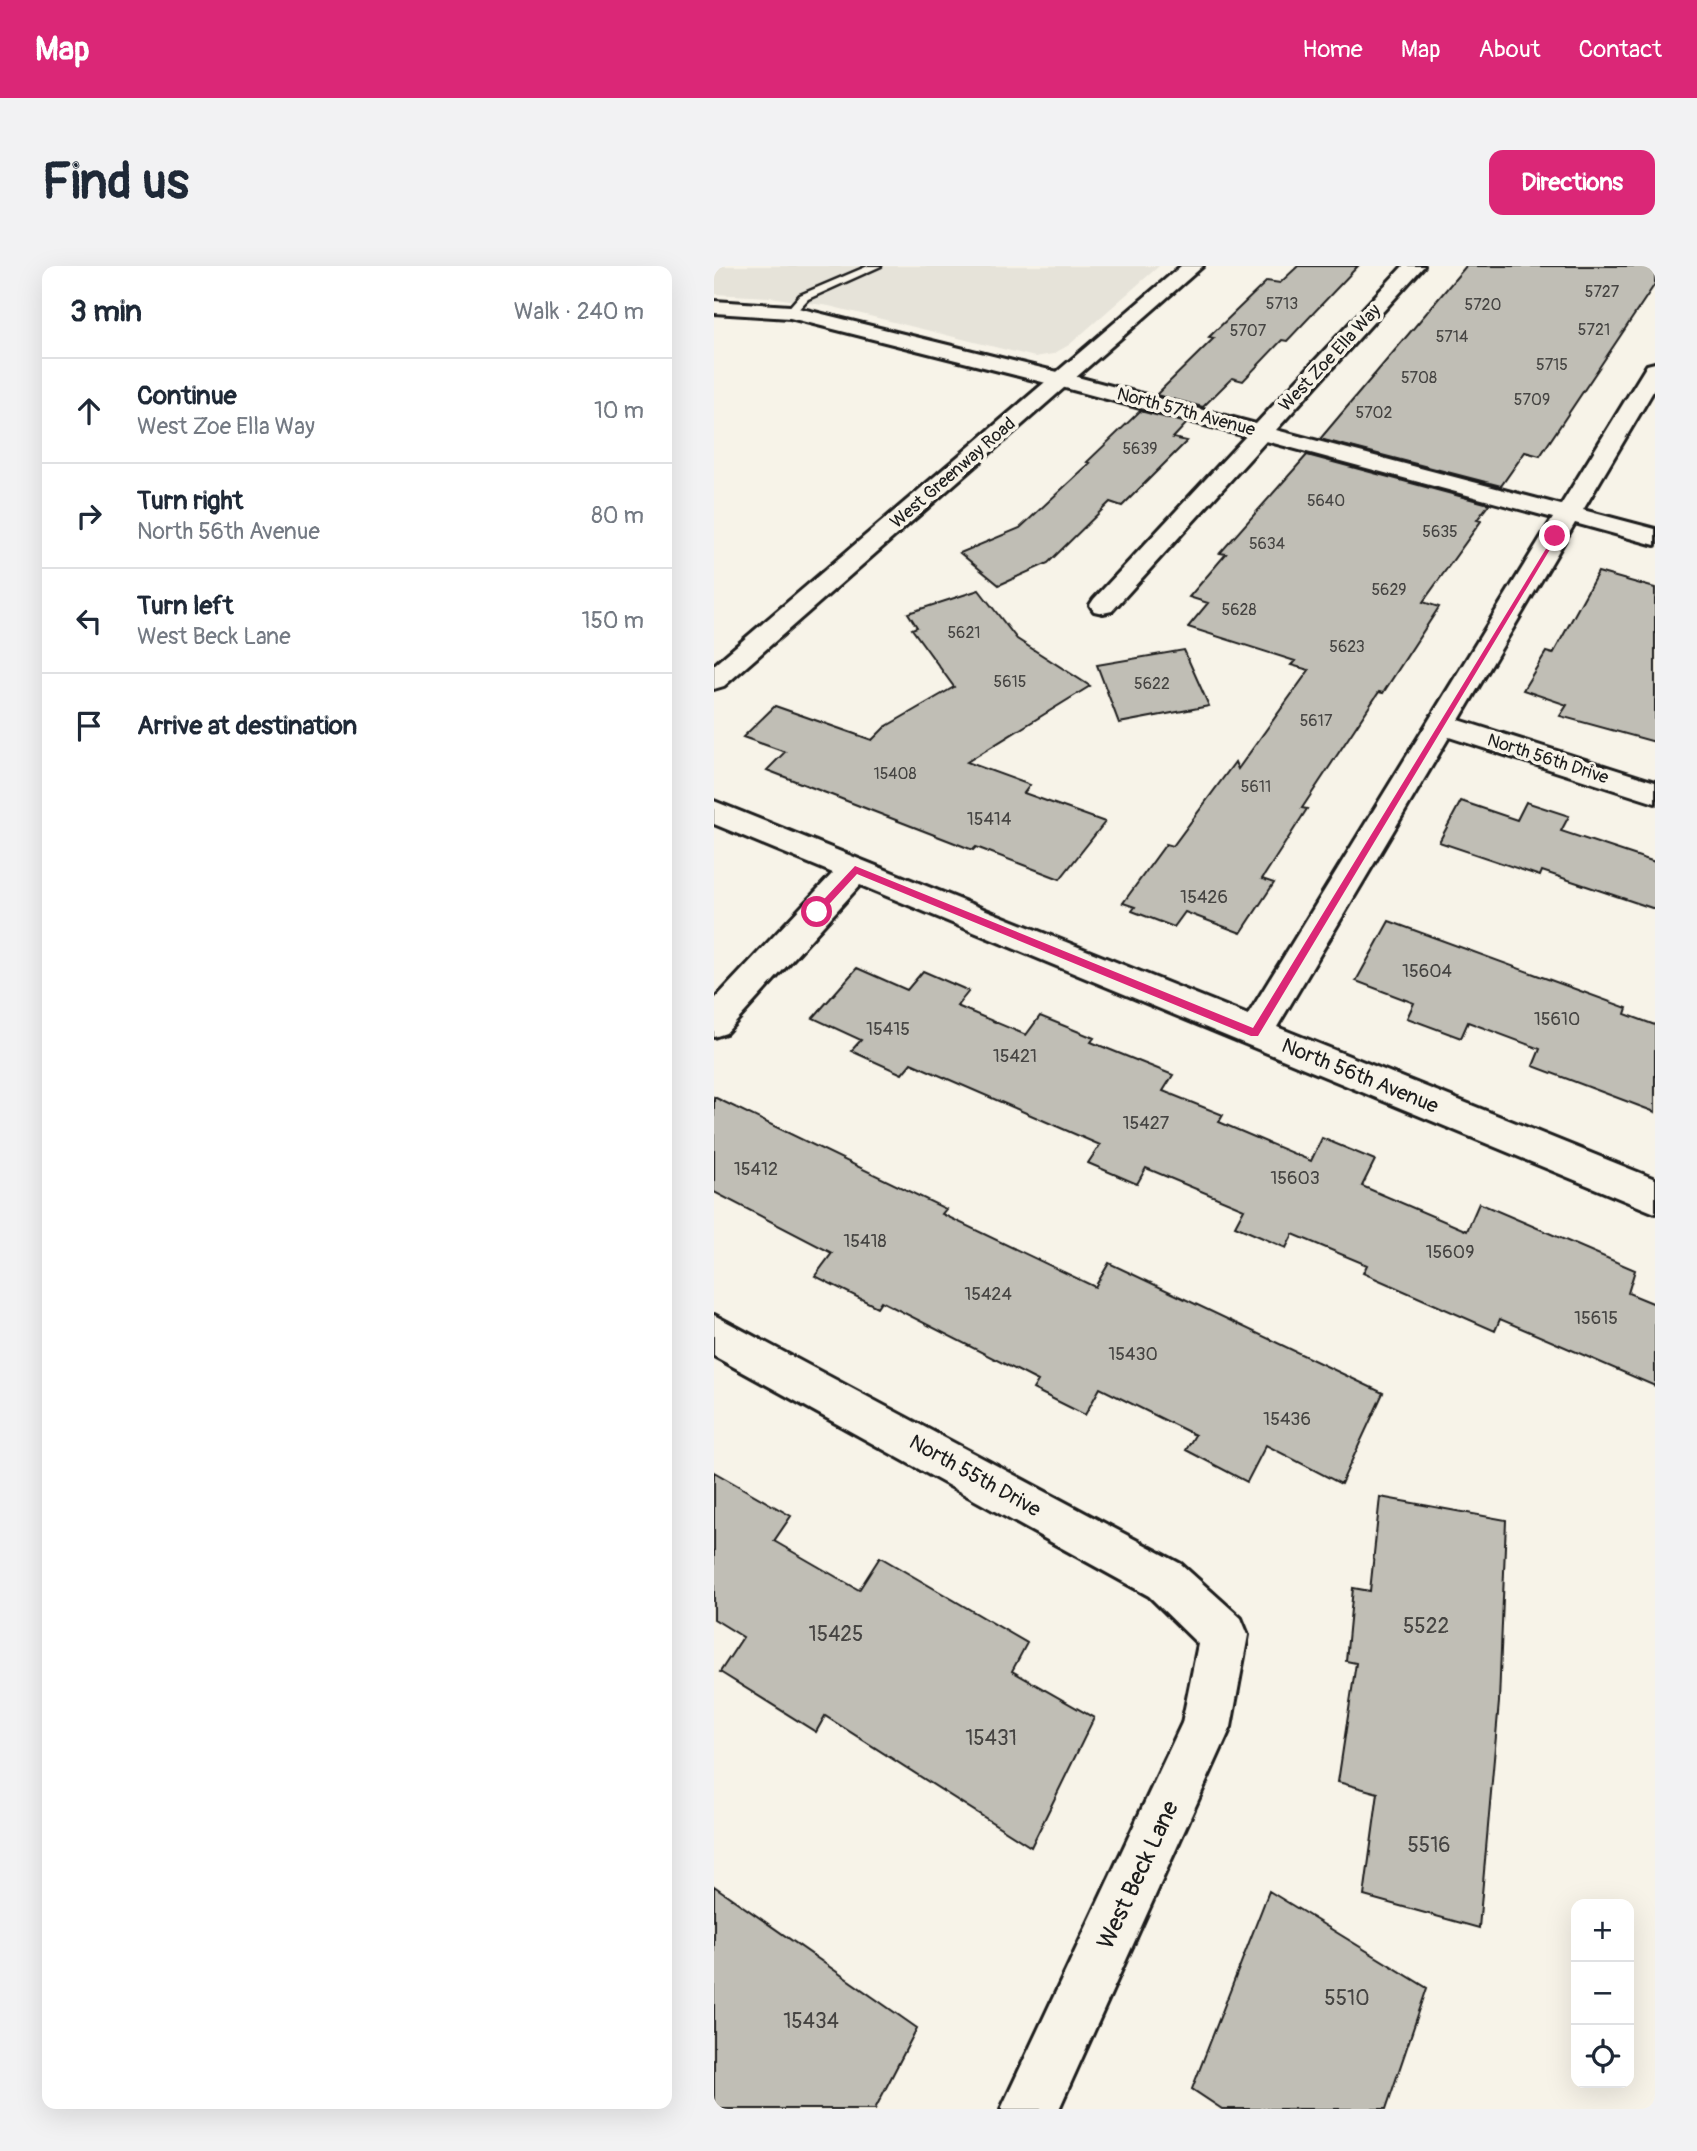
<!DOCTYPE html>
<html lang="en">
<head>
<meta charset="utf-8">
<style>
  body { margin:0; font-family:Pangolin,sans-serif; background:#f2f2f3; color:#1f2937 }
  .controls { position:absolute; right:21px; bottom:21px; display:grid; overflow:hidden; border-radius:14px; box-shadow:0 7px 28px #0002 }
  .controls button { width:63px; height:63px; display:grid; place-items:center; padding:0; border:0; border-bottom:2px solid #e0e1e3; background:#fff; color:#1f2937; font:35px sans-serif }
  .stop { position:absolute; width:21px; height:21px; margin:-16px; border:5px solid #db2777; border-radius:50%; background:#fff }
  .stop.end { background:#db2777; border-color:#fff; box-shadow:0 2px 7px #0008 }
  .list { margin:0; padding:0; list-style:none }
  h2 { display:flex; justify-content:space-between; align-items:center; height:91px; margin:0; padding:0 28px; font-size:30px }
  h2 small { font-size:23px; font-weight:400; color:#747a83 }
  .list li { display:grid; grid-template-columns:46px 1fr auto; gap:21px; align-items:center; box-sizing:border-box; height:105px; padding:0 28px; border-top:2px solid #e0e1e3 }
  .list b { display:block; font-size:26px; white-space:nowrap }
  .list p { margin:0; font-size:23px; white-space:nowrap; color:#747a83 }
  .list em { font-size:23px; font-style:normal; color:#747a83 }
  .icon { flex:none; width:38px; height:38px; fill:none; stroke:currentColor; stroke-width:2; stroke-linecap:round; stroke-linejoin:round }
  .map { position:relative; flex:none; width:941px; height:1843px; overflow:hidden; border-radius:14px }
  header { display:flex; align-items:center; gap:42px; box-sizing:border-box; height:98px; padding:0 35px; background:#db2777; color:#fff }
  header strong { font-size:33px }
  nav { display:flex; gap:38px; margin-inline-start:auto; font-size:24px }
  .intro { display:flex; align-items:center; justify-content:space-between; box-sizing:border-box; height:168px; padding:0 42px }
  h1 { margin:0; font-size:49px }
  .button { padding:18px 32px; border-radius:14px; background:#db2777; color:#fff; font-size:24px; font-weight:700 }
  main { display:flex; gap:42px; padding:0 42px }
  aside { flex:1; background:#fff; border-radius:14px; box-shadow:0 7px 28px #0002 }
  .map>svg:first-child { display:block }
  .built { fill:#e6e3d9 }
  .building { fill:#c0beb5; stroke:#1c1c1c; stroke-width:2 }
  .lines { fill:none; stroke-linecap:round; stroke-linejoin:round }
  .service-casing { stroke:#1c1c1c; stroke-width:5 }
  .minor-casing { stroke:#1c1c1c; stroke-width:6 }
  .tertiary-casing { stroke:#1c1c1c; stroke-width:6 }
  .secondary-casing { stroke:#1c1c1c; stroke-width:6 }
  .service { fill:#f7f3e8; fill-rule:evenodd }
  .minor { fill:#f7f3e8; fill-rule:evenodd }
  .tertiary { fill:#f7f3e8; fill-rule:evenodd }
  .secondary { fill:#f7f3e8; fill-rule:evenodd }
  .route { fill:#db2777 }
  .labels { text-anchor:middle; dominant-baseline:central; stroke-width:7; stroke-linejoin:round; paint-order:stroke }
  .far-number-label { font-size:16px; fill:#454442 }
  .far-street-label { font-size:18px; fill:#1c1c1c; stroke:#f7f3e8 }
  .number-label { font-size:18px; fill:#454442 }
  .street-label { font-size:21px; fill:#1c1c1c; stroke:#f7f3e8 }
  .near-number-label { font-size:21px; fill:#454442 }
  .near-street-label { font-size:24px; fill:#1c1c1c; stroke:#f7f3e8 }
</style>
</head>
<body>
<header>
<strong>Map</strong>
<nav><a>Home</a><a>Map</a><a>About</a><a>Contact</a></nav>
</header>
<div class="intro"><h1>Find us</h1><a class="button">Directions</a></div>
<main>
<aside>
<h2>3 min<small>Walk · 240 m</small></h2>
<ul class="list">
<li><svg class="icon" aria-label="ahead" viewBox="0 0 24 24"><path d="M12 20V5M6 11l6-6 6 6"/></svg><div><b>Continue</b><p>West Zoe Ella Way</p></div><em>10 m</em></li>
<li><svg class="icon" aria-label="right" viewBox="0 0 24 24"><path d="M7 20v-9h11M14 6l5 5-5 5"/></svg><div><b>Turn right</b><p>North 56th Avenue</p></div><em>80 m</em></li>
<li><svg class="icon" aria-label="left" viewBox="0 0 24 24"><path d="M17 20v-9H6M10 6l-5 5 5 5"/></svg><div><b>Turn left</b><p>West Beck Lane</p></div><em>150 m</em></li>
<li><svg class="icon" aria-label="arrive" viewBox="0 0 24 24"><path d="M6 21V4h12l-3 4 3 4H6"/></svg><div><b>Arrive at destination</b></div></li>
</ul>
</aside>
<div class="map">
<svg width="941" height="1843" viewBox="0 0 941 1843">
  <rect width="100%" height="100%" fill="#f7f3e8"/>
  <filter id="ink" filterUnits="userSpaceOnUse"><feTurbulence type="fractalNoise" baseFrequency=".0143" numOctaves="2"/><feDisplacementMap in="SourceGraphic" scale="14" xChannelSelector="R" yChannelSelector="G"/><feConvolveMatrix kernelMatrix="1 2 1 2 8 2 1 2 1" color-interpolation-filters="sRGB"/></filter>
  <g filter="url(#ink)">
    <path class="built" d="M0 0H445L355 79 339 88 321 91 115 40 56 31 0 28Z"/>
    <path class="building" d="M584 0H644L573 75 568 74 529 115 518 112 489 141 442 129 500 72 495 71 553 15 566 17Z
      M752 0H941V18L826 190 811 186 787 220 606 173Z
      M426 145 473 157 459 172 473 175 408 240 396 236 334 297 285 319 246 287 306 262 376 197 373 196Z
      M593 189 775 238 763 254 767 255 709 336 725 341 669 427 665 426 588 542 593 543 548 613 560 617 527 667 471 646 460 661 418 645 421 641 409 637 452 578 459 580 521 496 524 503 595 404 577 399 581 395 474 361 494 337 475 331 512 288 506 287Z
      M884 306 941 322V476L846 450 853 439 809 424 832 386 839 388Z
      M265 324 303 373 376 420 253 496 316 519 310 527 391 556 346 613 262 581 259 584 53 504 71 486 29 471 61 440 158 474 171 461 240 421 198 363 203 361 194 347Z
      M470 384 495 440 405 457 383 399Z
      M747 535 803 554 812 536 855 550 847 565 941 596V643L828 605 826 610 725 576Z
      M675 655 913 742 911 748 941 759V846L819 800 826 783 754 756 747 772 693 752 700 737 642 715Z
      M143 702 193 724 209 705 255 725 243 740 312 769 326 750 380 772 377 776 459 809 449 825 509 849 505 856 597 895 608 872 661 894 648 920 753 965 765 937 921 1004 914 1027 941 1038V1120L786 1053 781 1065 649 1007 653 999 579 968 572 982 521 960 530 943 432 902 423 918 374 897 386 879 197 797 188 808 137 785 147 774 99 752Z
      M0 831 232 943 228 948 381 1021 395 997 669 1127 627 1218 552 1179 533 1216 472 1184 481 1169 386 1122 371 1149 319 1123 324 1115 167 1035 163 1041 101 1010 118 987 0 926Z
      M0 1206 77 1250 60 1275 145 1324 166 1291 313 1377 298 1405 380 1452 317 1581 111 1450 102 1466 6 1406 29 1371 0 1353Z
      M666 1231 792 1254 785 1436 765 1662 650 1630 664 1527 624 1516 642 1397 632 1395 639 1322 656 1325Z
      M0 1620 203 1762 161 1843H0Z
      M555 1625 713 1722 672 1843H508L478 1823Z"/>
    <g class="lines">
      <g class="service-casing">
        <path id="service" d="M154 0H167L94 33 80 48 71 46 86 29Z"/>
      </g>
      <g class="minor-casing">
        <path id="minor" d="M689 0H710L562 164 847 239 930 104 933 99 941 97V122L869 244 941 263V279L861 257 745 454 941 516V537L735 471 563 761 941 913V947L146 619 12 767 0 771V734L119 607 0 558V535L534 749 839 252 552 175 398 345 389 347 380 345 376 339 380 333 532 170 340 119 337 114 340 109 348 107 542 158Z
          M0 1049 467 1298 527 1352 534 1369 517 1461 345 1843H287L468 1457 484 1378 435 1330 0 1090Z"/>
      </g>
      <g class="tertiary-casing">
        <path id="tertiary" d="M0 35 76 40 356 109 359 114 356 119 348 121 76 52 0 47Z"/>
      </g>
      <g class="secondary-casing">
        <path id="secondary" d="M467 0H489L10 420 0 423V399Z"/>
      </g>
      <use href="#service" class="service"/>
      <use href="#minor" class="minor"/>
      <use href="#tertiary" class="tertiary"/>
      <use href="#secondary" class="secondary"/>
    </g>
  </g>
  <path class="route" d="M841 268 844 270 544 770H537L143 608 106 648 98 646 141 600 539 762Z"/>
  <g class="labels">
    <g class="far-number-label">
      <text x="888" y="26">5727</text>
      <text x="568" y="38">5713</text>
      <text x="769" y="39">5720</text>
      <text x="880" y="64">5721</text>
      <text x="534" y="65">5707</text>
      <text x="738" y="71">5714</text>
      <text x="838" y="99">5715</text>
      <text x="705" y="112">5708</text>
      <text x="818" y="134">5709</text>
      <text x="660" y="147">5702</text>
      <text x="426" y="183">5639</text>
      <text x="612" y="235">5640</text>
      <text x="726" y="266">5635</text>
      <text x="553" y="278">5634</text>
      <text x="675" y="324">5629</text>
      <text x="525" y="344">5628</text>
      <text x="250" y="367">5621</text>
      <text x="633" y="381">5623</text>
      <text x="296" y="416">5615</text>
      <text x="438" y="418">5622</text>
      <text x="602" y="455">5617</text>
      <text x="181" y="508">15408</text>
      <text x="542" y="521">5611</text>
    </g>
    <g class="far-street-label">
      <text transform="translate(616 92) rotate(-47)">West Zoe Ella Way</text>
      <text transform="translate(472 146) rotate(15)">North 57th Avenue</text>
      <text transform="translate(239 207) rotate(-41)">West Greenway Road</text>
      <text transform="translate(834 493) rotate(18)">North 56th Drive</text>
    </g>
    <g class="number-label">
      <text x="275" y="553">15414</text>
      <text x="490" y="631">15426</text>
      <text x="713" y="705">15604</text>
      <text x="843" y="753">15610</text>
      <text x="174" y="763">15415</text>
      <text x="301" y="790">15421</text>
      <text x="432" y="857">15427</text>
      <text x="42" y="903">15412</text>
      <text x="581" y="912">15603</text>
      <text x="151" y="975">15418</text>
      <text x="736" y="986">15609</text>
      <text x="274" y="1028">15424</text>
      <text x="882" y="1052">15615</text>
      <text x="419" y="1088">15430</text>
      <text x="573" y="1153">15436</text>
    </g>
    <g class="street-label">
      <text transform="translate(646 810) rotate(22)">North 56th Avenue</text>
      <text transform="translate(261 1210) rotate(29)">North 55th Drive</text>
    </g>
    <g class="near-number-label">
      <text x="712" y="1360">5522</text>
      <text x="122" y="1368">15425</text>
      <text x="277" y="1472">15431</text>
      <text x="715" y="1579">5516</text>
      <text x="633" y="1732">5510</text>
      <text x="97" y="1755">15434</text>
    </g>
    <g class="near-street-label">
      <text transform="translate(424 1609) rotate(-65)">West Beck Lane</text>
    </g>
  </g>
</svg>
<div class="controls">
<button>+</button>
<button>−</button>
<button><svg class="icon" aria-label="locate" viewBox="0 0 24 24"><circle cx="12" cy="12" r="6"/><path d="M12 2v4M12 18v4M2 12h4M18 12h4"/></svg></button>
</div>
<div class="stop" style="left:103px;top:646px"></div>
<div class="stop end" style="left:841px;top:270px"></div>
</div>
</main>
</body>
</html>
